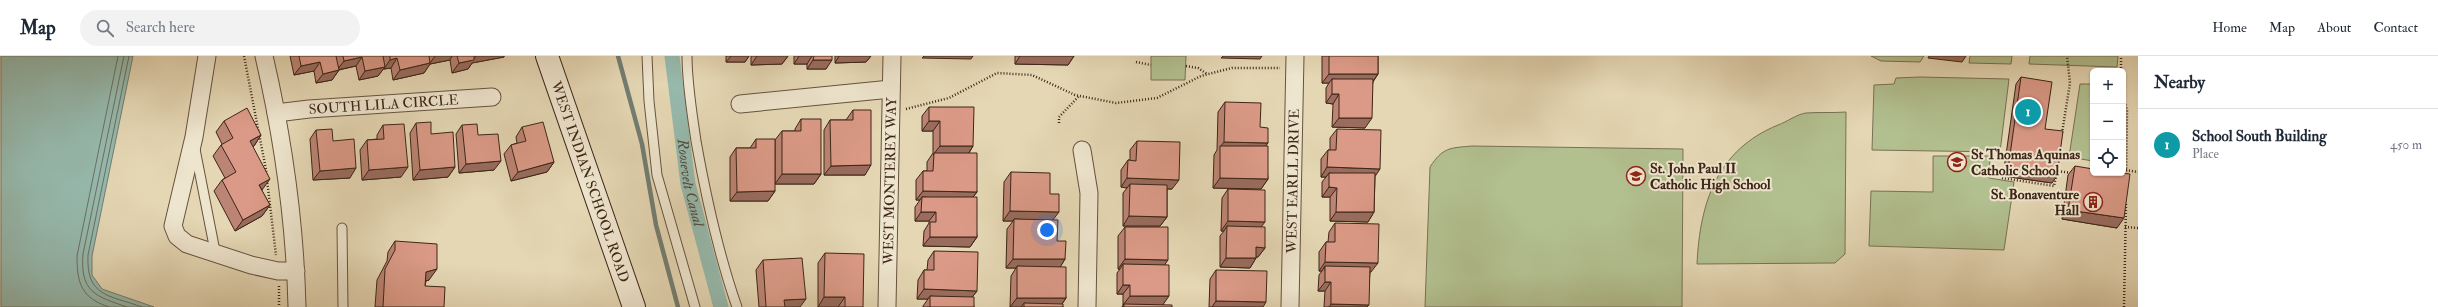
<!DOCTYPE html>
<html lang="en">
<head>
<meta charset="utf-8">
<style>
  body { margin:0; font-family:"IM FELL Double Pica",serif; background:#f2f2f3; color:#1f2937 }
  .controls { position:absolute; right:12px; top:12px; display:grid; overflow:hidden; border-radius:6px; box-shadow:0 1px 3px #0004 }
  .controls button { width:36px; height:36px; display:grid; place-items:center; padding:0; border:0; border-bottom:1px solid #e0e1e3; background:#fff; color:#1f2937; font:20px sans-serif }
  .you { position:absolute; left:1047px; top:174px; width:14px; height:14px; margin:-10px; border:3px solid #fff; border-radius:50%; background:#1a73e8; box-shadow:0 0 0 6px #1a73e833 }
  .badge { display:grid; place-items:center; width:26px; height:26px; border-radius:50%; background:#8f2418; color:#fff; font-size:13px; font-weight:700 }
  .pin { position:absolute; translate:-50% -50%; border:2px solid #fff; box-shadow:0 1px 4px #0006 }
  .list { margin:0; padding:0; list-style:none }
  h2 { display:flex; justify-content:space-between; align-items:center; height:52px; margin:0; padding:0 16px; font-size:17px }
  h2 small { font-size:13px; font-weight:400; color:#747a83 }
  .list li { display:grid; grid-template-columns:26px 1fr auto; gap:12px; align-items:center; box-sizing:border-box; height:72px; padding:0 16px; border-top:1px solid #e0e1e3 }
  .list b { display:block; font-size:15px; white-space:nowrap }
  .list p { margin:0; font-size:13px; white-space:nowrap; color:#747a83 }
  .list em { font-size:13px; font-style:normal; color:#747a83 }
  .icon { flex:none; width:22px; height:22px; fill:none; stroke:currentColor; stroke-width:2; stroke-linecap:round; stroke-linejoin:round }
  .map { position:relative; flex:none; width:2138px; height:251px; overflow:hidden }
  header { display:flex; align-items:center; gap:24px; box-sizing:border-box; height:56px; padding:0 20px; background:#fff; border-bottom:1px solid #e0e1e3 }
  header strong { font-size:19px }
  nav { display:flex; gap:22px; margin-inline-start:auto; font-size:14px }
  .search { width:280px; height:36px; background:#f2f2f3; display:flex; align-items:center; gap:10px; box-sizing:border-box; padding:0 14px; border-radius:22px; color:#747a83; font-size:15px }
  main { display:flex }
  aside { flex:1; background:#fff }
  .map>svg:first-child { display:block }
  .green { fill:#b2bf8f; stroke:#787253 }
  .water { fill:#96baae; stroke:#727e72 }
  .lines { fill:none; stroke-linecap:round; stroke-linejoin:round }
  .shore { stroke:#6a7062; stroke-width:1 }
  .stream { stroke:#727e72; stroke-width:4.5 }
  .canal { stroke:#96baae; stroke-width:15 }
  .lane-casing { stroke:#67523e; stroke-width:11 }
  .street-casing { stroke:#67523e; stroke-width:19 }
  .secondary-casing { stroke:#3d2517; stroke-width:24 }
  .path { stroke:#3d2517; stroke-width:2.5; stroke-dasharray:1 2; stroke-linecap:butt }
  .lane { stroke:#eee5ce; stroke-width:9 }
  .street { stroke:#eee5ce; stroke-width:17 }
  .secondary { stroke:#eee5ce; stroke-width:22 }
  .wall { fill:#bc8474; stroke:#3d2517 }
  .shaded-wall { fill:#996c5e; stroke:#3d2517 }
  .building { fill:#db9a87; stroke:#3d2517 }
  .labels { text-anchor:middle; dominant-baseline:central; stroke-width:4; stroke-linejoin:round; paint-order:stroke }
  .street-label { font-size:14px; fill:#3d2517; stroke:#eee5ce }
  .poi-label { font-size:14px; font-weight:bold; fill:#3d2517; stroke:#eee5ce; text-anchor:start }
  .water-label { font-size:15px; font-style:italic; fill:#534a3d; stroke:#eee5ce }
</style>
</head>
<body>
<header>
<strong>Map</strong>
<div class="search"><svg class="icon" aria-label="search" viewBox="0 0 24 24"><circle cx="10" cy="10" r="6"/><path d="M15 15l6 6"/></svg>Search here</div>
<nav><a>Home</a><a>Map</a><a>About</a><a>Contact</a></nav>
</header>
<main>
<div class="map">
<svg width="2138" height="251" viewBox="0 0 2138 251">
  <rect width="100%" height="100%" fill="#e5d7b4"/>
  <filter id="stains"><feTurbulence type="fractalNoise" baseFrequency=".005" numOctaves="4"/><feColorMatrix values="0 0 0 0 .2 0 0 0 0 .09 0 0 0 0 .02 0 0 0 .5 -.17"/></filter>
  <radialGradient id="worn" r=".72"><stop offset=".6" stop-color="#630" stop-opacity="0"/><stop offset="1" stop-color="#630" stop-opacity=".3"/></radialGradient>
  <path class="green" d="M1151 0H1186L1185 24H1151Z
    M1871 0H1924L1920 6 1881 5Z
    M1970 0H2012L2011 8 1969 7Z
    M2030 0H2118L2117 11 2029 8Z
    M1920 21 2009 23 2000 96 1872 94 1874 29 1894 28 1896 22Z
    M2080 28H2093V105L2069 101Z
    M1846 56 1845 198 1835 207 1697 208C1700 146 1717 94 1778 69 1787 66 1797 58 1806 57 1819 56 1833 57 1846 56Z
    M1472 90 1683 93 1682 251H1425L1430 111C1443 91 1450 92 1472 90Z
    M1933 100H1990L1989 122 2014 126 2004 194 1869 190 1871 135 1933 136Z"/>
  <path class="water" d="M1 0H133L92 200V219L102 233 154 251H1Z"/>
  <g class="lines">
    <path class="shore" d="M124 0 83 198C80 236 95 240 127 251
      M129 0 88 199C86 241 109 239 142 251
      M109 251C81 242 77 227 77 200L118 0"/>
    <path class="stream" d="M618 0 642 88 656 169 678 251"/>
    <path class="canal" id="s1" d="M672 0 688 128 721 251"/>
    <g class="lane-casing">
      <path id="lane" d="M647 0 649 45 657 119 695 251
        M687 0C687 28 692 57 696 85 706 141 718 197 737 251
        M195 93 215 195
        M342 172 343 251"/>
    </g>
    <g class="street-casing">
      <g id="street">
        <path d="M207 0 194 81 173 170 177 180 187 188 251 209 278 215H296"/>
        <path d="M264 0C283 82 295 167 297 251"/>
        <path d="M740 48 891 33"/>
        <path id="s2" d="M276 57 309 53 492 41"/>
        <path d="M1082 94 1089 137 1087 251"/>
        <path id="s3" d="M887 251 892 0"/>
        <path id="s4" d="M1290 251 1295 0"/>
      </g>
    </g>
    <g class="secondary-casing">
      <g id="secondary">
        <path id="s5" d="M547 0 634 251"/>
      </g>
    </g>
    <path class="path" d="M244 0 267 119
      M1136 6 1151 9
      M1186 10 1198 12 1207 18
      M2121 15V0
      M2123 40 2127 54 2126 121
      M906 53 949 42 997 17 1032 19 1075 39 1116 47 1157 42 1201 20 1232 12H1280
      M1059 67V61L1079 40
      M2062 77 2070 27 2067 0
      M2126 114 2138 116
      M2002 122 2054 130 2057 115 2072 117
      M267 124 276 199
      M2125 171 2138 172
      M279 230V251
      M2124 251 2126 148"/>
    <use href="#lane" class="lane"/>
    <use href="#street" class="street"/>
    <use href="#secondary" class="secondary"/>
  </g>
  <path class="wall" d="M290 0H504V1L472 7 468 13 452 17 450 4 430 8 424 17 393 24 391 12 384 13V12L378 20 359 24 356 10 339 14 332 24 316 27 314 15 294 19Z
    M726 0H749L745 6H726Z
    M751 0H788L782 8 751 9Z
    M794 0H832L826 13H807V8H794Z
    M835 0H871L866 6 835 7Z
    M1015 0H1074L1068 9 1015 8Z
    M1322 0H1378V18L1373 26 1365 72 1332 71 1333 48 1326 47V32L1329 27H1322Z
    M2021 21 2045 73 2052 127 2003 120 2016 28Z
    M1225 46 1260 71 1268 87 1265 90 1268 123 1261 133 1213 132 1214 99 1217 94 1218 56Z
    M929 51 973 90 969 97 977 136 973 141 977 181 970 191 923 190 924 175 929 167V165H915V151L920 144H916V124L923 115H927V106L933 97V75H922V60Z
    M853 54 865 119H824V74L830 64H846Z
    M801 63 821 118 814 128H775V84L782 75H795V73Z
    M224 65 261 79 254 90H252L262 135 270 149 262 160 235 175 214 135 222 124 225 122 213 100 221 89 222 88 216 76Z
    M416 67 455 111 448 121 413 124 410 77Z
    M383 69 401 121 362 124 360 94 367 84 377 83V79Z
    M462 69 494 114 459 117 456 78Z
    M522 71 554 106 547 116 511 125 504 98 511 89 517 87 516 81Z
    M1337 73 1375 121 1374 156 1368 166 1330 165V141H1322V126L1326 121H1321V103L1328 94H1330V82Z
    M316 74 350 122 313 124 310 83Z
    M756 83 775 135 768 145H730V101L736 92H750Z
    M1137 85 1172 133H1167V161L1160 170H1123V137L1127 132 1121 131V114L1128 104H1130V94Z
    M2075 110 2117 172 2062 163 2068 119Z
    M1011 116 1050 138 1053 164 1057 185 1065 203 1060 211 1066 242 1062 248 1063 251H1010L1011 220 1016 212H1006L1007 173 1013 165H1003L1004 126Z
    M1228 133 1261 171 1265 192 1258 201H1256V202L1250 212 1220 211V180L1224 175H1221L1222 142Z
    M1335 167 1371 216H1370L1367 251H1324L1325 235H1318L1319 219 1322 215H1319V196L1326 186H1328L1329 176Z
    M1125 171 1165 208 1163 249 1172 251H1122L1123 249V238H1117V217L1120 213H1118V180Z
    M395 185 429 224 426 225 425 230 444 251H375L377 224 387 205 388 196Z
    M934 195 977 235 972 241 974 251H923V250L928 243H917L918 224 924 214H927L928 204Z
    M825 197 863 251H818V207Z
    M763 204 800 251H759L756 214Z
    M1216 214 1263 251H1209L1210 223Z"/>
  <path class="shaded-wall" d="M435 0H452L450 4 430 8 424 17 393 24 400 14 430 7Z
    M476 0H504V1L472 7 468 13 452 17 459 7 473 4Z
    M731 0H749L745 6H726Z
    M757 0H788L782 8 751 9Z
    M799 0H812L807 8H794Z
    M839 0H871L866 6 835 7Z
    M924 0H973L971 3 922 2Z
    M1020 0H1074L1068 9 1015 8Z
    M1223 0H1262L1260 3 1221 2Z
    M1929 0H1966L1962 6 1928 2Z
    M362 1 356 10 337 14 344 5Z
    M397 2 391 12 384 13 390 4Z
    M813 4H832L826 13H807Z
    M320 6 314 15 294 19 301 10Z
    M385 11 378 20 359 24 365 15Z
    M339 14 332 24 316 27 323 18Z
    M1329 18H1378L1371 28 1332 23 1329 27H1322Z
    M1332 38H1339L1333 48 1326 47Z
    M1339 62H1372L1365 72 1332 71Z
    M929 65H940L933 75H922Z
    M261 79 254 90 242 96 250 85Z
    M1224 86 1268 87 1261 96 1220 91Z
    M940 90H973L967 100 933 99Z
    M501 105 494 114 459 117 466 108Z
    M554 106 547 116 511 125 518 116Z
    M871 109 865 119H824L831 110Z
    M408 111 401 121 362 124 369 114Z
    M455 111 448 121 413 124 420 114Z
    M1327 111 1380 113 1374 122 1329 117 1326 121H1321Z
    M356 112 350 122 313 124 320 115Z
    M2008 113 2057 120 2052 127 2003 120Z
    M782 118H821L814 128H775Z
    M1127 122 1179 124 1172 133 1130 132V128L1127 132 1121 131Z
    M1220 122 1268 123 1261 133 1213 132Z
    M270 123 262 134 259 129Z
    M1329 131 1337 132 1330 141H1322Z
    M775 135 768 145H730L737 136Z
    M923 135 977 136 970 145 922 141 920 144H916Z
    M270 149 262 160 235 175 243 164Z
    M2068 154 2124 162 2117 172 2062 163Z
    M1010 155 1059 156 1052 165 1014 163 1013 165H1003Z
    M921 156H936L929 165H915Z
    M1336 156H1374L1368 166 1330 165Z
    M1129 160 1167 161 1160 170H1123Z
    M1228 165 1265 166 1258 175 1227 170 1224 175H1221Z
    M930 181H977L970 191 923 190Z
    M1256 191 1265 192 1258 201H1250Z
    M1226 202H1256L1250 212 1220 211Z
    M1013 203H1065L1059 213 1017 210 1016 212H1006Z
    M1125 203 1168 204 1161 214 1123 208 1120 213H1118Z
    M1325 206 1378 207 1371 216 1325 215V210L1322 215H1319Z
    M437 213 429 224 418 227 426 216Z
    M1325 226H1331L1325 235H1318Z
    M1123 229H1130L1123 238H1117Z
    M924 233 977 235 970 244 930 240 928 243H917Z
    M1130 240H1169L1162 250 1123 249Z
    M824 241H845L838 251H818Z
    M1017 242H1066L1060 251 1024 247 1021 251H1010Z
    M806 243 800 251H780L784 244Z
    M1216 245 1266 246 1263 251H1212Z
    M1331 248 1369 249 1367 251H1329Z"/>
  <path class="building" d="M299 0H336L339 14 323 18 320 6 301 10Z
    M343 0H383L385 11 365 15 362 1 344 5Z
    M390 0H429L430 7 400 14 397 2 390 4Z
    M457 0H474V4L459 7Z
    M814 0H832V4H813Z
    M1329 0H1378V18H1329Z
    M2021 21 2052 26 2045 73 2063 75 2057 120 2008 113Z
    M1332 23H1373L1372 62H1339V38H1332Z
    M1225 46 1261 47 1260 71 1268 72V87L1224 86Z
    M929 51H974L973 90H940V65H929Z
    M247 52 261 79 250 85 270 123 259 129 270 149 243 164 222 124 236 116 221 89 233 82 224 65Z
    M853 54H871V109L831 110 830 64H853Z
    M801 63H821V118H782V75H801Z
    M431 66V78L453 76 455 111 420 114 416 67Z
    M543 66 554 106 518 116 511 89 526 85 522 71Z
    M404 68 408 111 369 114 367 84 384 83 383 69Z
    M477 68 478 79 498 78 501 105 466 108 462 69Z
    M332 73 333 85 354 83 356 112 320 115 316 74Z
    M1337 73 1381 74 1380 113 1327 111 1328 94H1336Z
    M756 83H775V135L737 136 736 92H756Z
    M1137 85 1180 86 1179 124 1127 122 1128 104 1136 105Z
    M1220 90H1268V123L1220 122Z
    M934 97H977V136L923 135V115H933Z
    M2075 110 2093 113V117H2122L2130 118 2124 162 2068 154Z
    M1011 116 1050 117V138H1059V156L1010 155Z
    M1329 117H1375L1374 156H1336L1337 132 1329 131Z
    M1130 128 1167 129V161L1129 160Z
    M1228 133 1265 134V166L1228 165Z
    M922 141H977V181H930V166H936V156H921Z
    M1014 163 1058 164 1057 185H1066L1065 203H1013Z
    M1335 167 1379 168 1378 207 1325 206 1326 186H1335Z
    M1227 170 1265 171V192L1256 191V202H1226Z
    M1125 171H1168V204L1125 203Z
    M395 185 437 188V213L426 216 425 230 445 231 444 251H383L385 213 395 194Z
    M934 195 978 196 977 235 924 233V214H934Z
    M825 197 864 198 863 251H845V241H824Z
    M802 202 806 243 784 244 785 251H766L763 204Z
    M1123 208 1169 209V240H1130V229H1123Z
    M1017 210 1066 211V242H1017Z
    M1325 210 1370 211 1369 249 1331 248V226H1325Z
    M1216 214 1267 215 1266 246 1216 245Z
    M930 240 974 241V251H930Z
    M1024 247 1063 248V251H1024Z
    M1124 248 1172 249V251H1124Z"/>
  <defs>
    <g id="school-ring" transform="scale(1)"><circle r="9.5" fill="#eee5ce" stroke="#8f2418" stroke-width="1.5"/><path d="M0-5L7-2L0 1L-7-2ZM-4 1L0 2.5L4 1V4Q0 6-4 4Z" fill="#8f2418"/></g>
    <g id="building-ring" transform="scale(1)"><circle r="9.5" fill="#eee5ce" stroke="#8f2418" stroke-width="1.5"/><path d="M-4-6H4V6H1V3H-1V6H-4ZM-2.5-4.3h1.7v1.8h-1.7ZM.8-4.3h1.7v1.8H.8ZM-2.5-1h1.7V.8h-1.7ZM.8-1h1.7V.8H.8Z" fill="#8f2418"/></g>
  </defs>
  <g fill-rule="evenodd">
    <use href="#school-ring" x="1957" y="106"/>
    <use href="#school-ring" x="1636" y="120"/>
    <use href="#building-ring" x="2093" y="146"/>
  </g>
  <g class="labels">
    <g class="street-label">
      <text stroke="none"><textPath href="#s2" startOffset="108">SOUTH LILA CIRCLE</textPath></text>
      <text stroke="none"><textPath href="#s5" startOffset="133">WEST INDIAN SCHOOL ROAD</textPath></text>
      <text stroke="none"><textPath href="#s3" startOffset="126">WEST MONTEREY WAY</textPath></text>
      <text stroke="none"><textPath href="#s4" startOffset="126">WEST EARLL DRIVE</textPath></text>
    </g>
    <g class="poi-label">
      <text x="1971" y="98">St Thomas Aquinas<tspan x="1971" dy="16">Catholic School</tspan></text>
      <text x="1650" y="112">St. John Paul II<tspan x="1650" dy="16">Catholic High School</tspan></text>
      <text x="2079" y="138" text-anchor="end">St. Bonaventure<tspan x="2079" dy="16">Hall</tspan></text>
    </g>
    <g class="water-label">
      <text stroke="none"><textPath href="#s1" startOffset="128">Roosevelt Canal</textPath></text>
    </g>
  </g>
  <rect width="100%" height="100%" filter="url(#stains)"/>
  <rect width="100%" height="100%" fill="url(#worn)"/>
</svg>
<div class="controls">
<button>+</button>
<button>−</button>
<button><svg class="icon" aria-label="locate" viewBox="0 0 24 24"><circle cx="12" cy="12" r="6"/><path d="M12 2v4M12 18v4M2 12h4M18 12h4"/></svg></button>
</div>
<div class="you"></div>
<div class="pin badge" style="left:2028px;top:56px;background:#0f9aa8">1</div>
</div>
<aside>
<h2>Nearby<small></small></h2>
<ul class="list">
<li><span class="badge" style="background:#0f9aa8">1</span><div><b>School South Building</b><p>Place</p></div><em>450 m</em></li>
</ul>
</aside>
</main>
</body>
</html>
